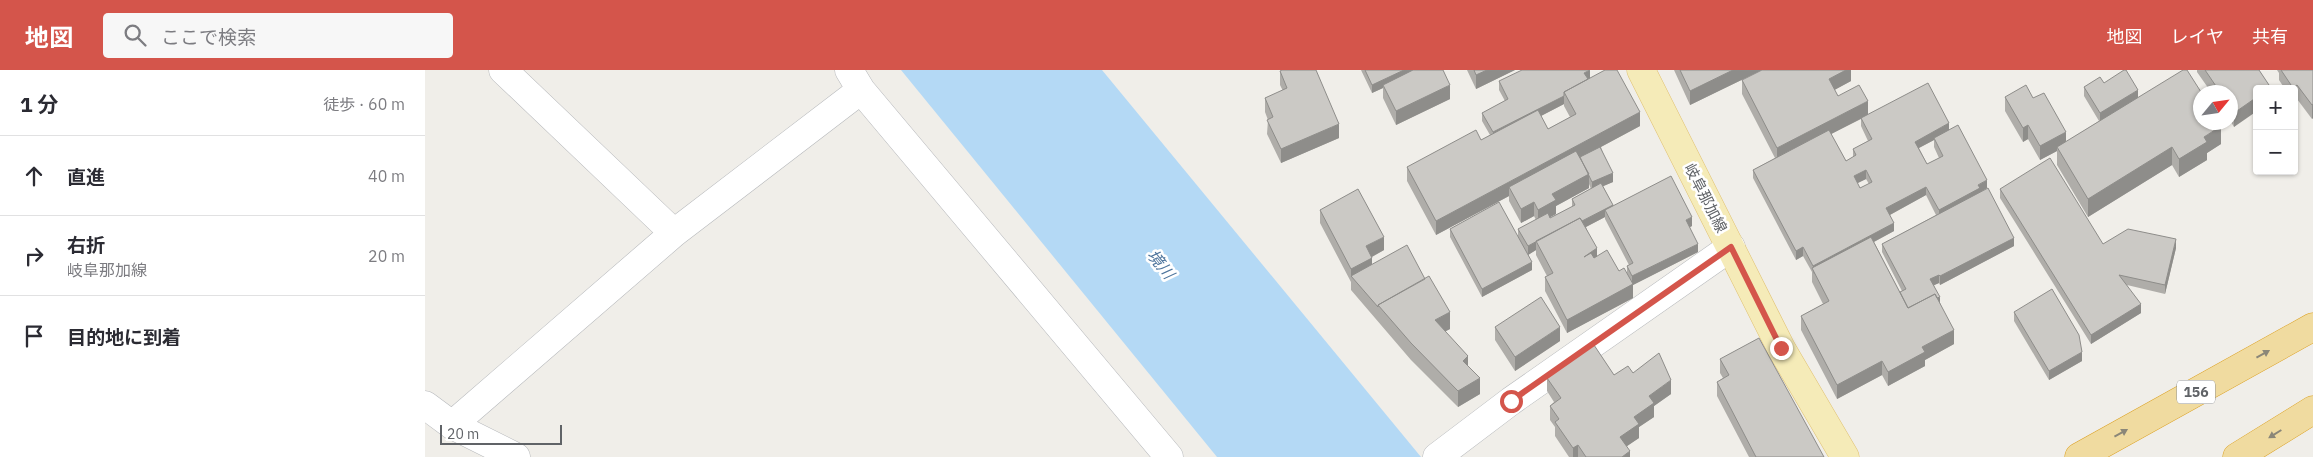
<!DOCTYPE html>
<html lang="ja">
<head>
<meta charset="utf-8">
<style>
  body { margin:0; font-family:"IBM Plex Sans","Noto Sans JP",sans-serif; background:#f7f7f7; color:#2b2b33 }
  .controls { position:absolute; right:15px; top:15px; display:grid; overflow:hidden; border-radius:5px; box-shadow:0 1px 4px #0004 }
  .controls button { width:45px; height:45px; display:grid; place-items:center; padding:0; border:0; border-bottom:1px solid #e1e1e2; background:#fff; color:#2b2b33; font:25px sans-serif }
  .compass { position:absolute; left:1768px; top:15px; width:45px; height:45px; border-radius:50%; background:#fff; box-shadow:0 1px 4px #0004; rotate:61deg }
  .scale { position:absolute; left:15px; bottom:12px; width:122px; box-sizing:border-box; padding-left:5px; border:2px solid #606367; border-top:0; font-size:14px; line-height:18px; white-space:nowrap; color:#606367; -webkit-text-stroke:4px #fff; paint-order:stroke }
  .stop { position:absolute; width:15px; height:15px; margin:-11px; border:4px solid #d4554b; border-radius:50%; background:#fff }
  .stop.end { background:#d4554b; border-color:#fff; box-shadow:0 1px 5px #0008 }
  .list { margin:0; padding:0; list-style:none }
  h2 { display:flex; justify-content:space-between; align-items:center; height:65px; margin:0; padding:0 20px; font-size:21px }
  h2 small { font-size:16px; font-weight:400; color:#7c7c81 }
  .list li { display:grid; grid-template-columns:32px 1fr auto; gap:15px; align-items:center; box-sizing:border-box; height:80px; padding:0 20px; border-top:1px solid #e1e1e2 }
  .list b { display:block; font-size:19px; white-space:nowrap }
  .list p { margin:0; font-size:16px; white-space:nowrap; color:#7c7c81 }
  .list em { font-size:16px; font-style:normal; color:#7c7c81 }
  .icon { flex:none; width:28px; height:28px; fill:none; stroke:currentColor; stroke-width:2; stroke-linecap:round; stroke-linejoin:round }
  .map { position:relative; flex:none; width:1888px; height:387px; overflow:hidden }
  header { display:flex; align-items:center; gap:30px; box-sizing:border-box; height:70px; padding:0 25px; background:#d4554b; color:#fff }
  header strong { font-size:24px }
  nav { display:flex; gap:28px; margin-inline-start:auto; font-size:18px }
  .search { width:350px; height:45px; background:#f7f7f7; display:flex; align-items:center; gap:12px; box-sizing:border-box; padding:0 18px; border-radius:5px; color:#7c7c81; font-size:19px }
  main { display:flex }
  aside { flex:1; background:#fff }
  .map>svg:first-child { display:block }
  .water { fill:#b4d9f5 }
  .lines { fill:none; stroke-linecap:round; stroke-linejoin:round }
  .minor-casing { stroke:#b6b8bb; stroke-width:29 }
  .major-casing { stroke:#e0c171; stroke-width:29 }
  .highway-casing { stroke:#db9f1e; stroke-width:29 }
  .minor { stroke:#fff; stroke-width:28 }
  .major { stroke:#f5ebb8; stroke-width:28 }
  .highway { stroke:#f0dba0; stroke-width:28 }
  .wall { fill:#afada9; fill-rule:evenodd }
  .shaded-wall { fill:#8e8d8a }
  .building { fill:#cbc9c5; stroke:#8e8d8a; fill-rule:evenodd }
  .oneway { fill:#8b8778 }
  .route { stroke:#d4554b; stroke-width:6 }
  .labels { text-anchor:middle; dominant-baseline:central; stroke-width:5; stroke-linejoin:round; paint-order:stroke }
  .shield { fill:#fff; stroke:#909295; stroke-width:1 }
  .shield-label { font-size:14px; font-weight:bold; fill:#606367 }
  .street-label { font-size:15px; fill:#606367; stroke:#fff }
  .water-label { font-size:16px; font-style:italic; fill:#4e759d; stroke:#fff }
</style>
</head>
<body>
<header>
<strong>地図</strong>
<div class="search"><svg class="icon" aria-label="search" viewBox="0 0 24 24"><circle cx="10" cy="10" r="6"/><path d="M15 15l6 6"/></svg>ここで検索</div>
<nav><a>地図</a><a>レイヤ</a><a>共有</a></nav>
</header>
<main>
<aside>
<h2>1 分<small>徒歩 · 60 m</small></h2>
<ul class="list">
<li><svg class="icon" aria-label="ahead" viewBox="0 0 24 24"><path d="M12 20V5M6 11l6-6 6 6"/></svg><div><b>直進</b></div><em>40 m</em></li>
<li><svg class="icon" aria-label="right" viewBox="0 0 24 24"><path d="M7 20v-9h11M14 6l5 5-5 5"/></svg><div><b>右折</b><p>岐阜那加線</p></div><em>20 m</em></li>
<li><svg class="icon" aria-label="arrive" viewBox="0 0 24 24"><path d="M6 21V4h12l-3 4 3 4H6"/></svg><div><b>目的地に到着</b></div></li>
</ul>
</aside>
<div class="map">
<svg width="1888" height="387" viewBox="0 0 1888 387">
  <rect width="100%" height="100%" fill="#f0eee9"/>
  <path class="water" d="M476 0H677L996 387H792Z"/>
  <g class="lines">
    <g class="minor-casing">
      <path id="minor" d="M78 0 249 163
        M424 0 436 20 744 387
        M0 335 27 355 91 387
        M27 355 249 163 436 20
        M1012 387 1086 331 1306 177"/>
    </g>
    <g class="major-casing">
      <path id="major" d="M1216 0 1356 278 1420 387"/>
    </g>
    <g class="highway-casing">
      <path id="highway" d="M1654 387 1888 257
        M1812 387 1888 340"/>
    </g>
    <use href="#minor" class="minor"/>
    <use href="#major" class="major"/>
    <use href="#highway" class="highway"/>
  </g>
  <path class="wall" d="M936 0H1018L1025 29 971 55 958 28V18L947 23Z
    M1042 0H1090L1051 19Z
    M1249 0H1337L1265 35Z
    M1426 0V11L1409 20 1413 26 1443 44 1524 60 1562 118 1555 122 1589 176 1515 215 1514 213 1509 215 1529 274 1500 290V296L1463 316 1457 305 1412 329 1376 260V246L1398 234 1387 212V202L1378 186 1371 190 1328 108V100L1350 88 1317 24V10ZM1436 49V56L1443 71 1428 79V87L1421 91 1406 64ZM1509 70V77L1514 88 1502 94 1494 78ZM1441 109 1444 114 1435 118 1432 113ZM1501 125 1511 145 1457 174V182L1477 221 1475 222 1449 172 1469 161 1465 145Z
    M1772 0H1834L1846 19 1809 57 1806 52V22H1786L1772 2Z
    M1852 0H1888V48L1887 49 1872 29 1869 31V19H1860L1854 10V3Z
    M855 1 914 68 856 93 842 64 843 50 840 42V28L858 21 855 15Z
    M1165 8 1215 56 1176 77 1188 112 1178 116 1188 136 1267 156 1265 157 1273 182 1208 215V228L1142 263 1120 221V207L1122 206 1111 185V180L1103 185 1107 200 1057 227 1025 167V159L1093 167V159L1111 150 1109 146 1096 153 1084 131V126L1011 165 982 111V97L1056 70 1065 65 1057 51V43L1080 31 1074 20V11ZM1139 34V36L1145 47 1123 59 1116 46ZM1164 114 1166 119 1147 129V137L1125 148V147L1131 144V136L1164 118ZM1180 147V149L1204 195 1202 196V204L1194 201 1172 186 1161 157Z
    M1679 13 1713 28 1796 74 1782 83V90L1754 107 1747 95 1663 147 1632 95V81L1615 90 1603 69 1598 72 1580 41V27L1608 28 1641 72 1674 51 1659 26V17Z
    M1575 119 1678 174 1751 178 1740 224 1702 215 1716 243 1666 274 1575 128Z
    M895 140 959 180 947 187V195L1025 259 1020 261 1043 296 1055 324 1033 337 986 290 926 220V212L895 153Z
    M1589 242 1657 291 1624 310 1589 251Z
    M1070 257 1135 271 1090 301 1070 270Z
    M1295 289 1399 387H1324L1292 326V312L1298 308 1295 303Z
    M1208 303 1246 324 1229 336V347L1214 357V368L1201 376 1205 387H1144L1130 366V357L1125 350V336L1129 332 1122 321V308L1189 305Z"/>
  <path class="shaded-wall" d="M979 0H997L958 15V18L947 23V15Z
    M1062 0H1090L1051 19V5Z
    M1165 0V8L1159 12V3Z
    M1308 0H1337L1265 35V21Z
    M1421 0H1426V11L1404 23V9Z
    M1025 15V29L971 55V41Z
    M1872 15V29L1869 31V19H1868V18Z
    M1713 20V29L1675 52V43Z
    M1139 26V34L1068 71V62Z
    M1832 27V41L1809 57V43Z
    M1443 31V45L1352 92V78Z
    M1888 34V48L1887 49V35Z
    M1215 42V56L1088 124 1084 117V126L1011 165V151Z
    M1524 53V62L1509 68V70L1490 80V72Z
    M914 54V68L856 93V79Z
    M1603 55V69L1598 72V58Z
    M1796 56V74L1782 83V90L1754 107V89L1779 67Z
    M1641 62V76L1632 77V81L1615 90V76Z
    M1747 77V95L1663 147V129Z
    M1441 100V109L1429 115V106Z
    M1188 103V112L1167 121V112Z
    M1164 104V118L1131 136V144L1113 154V140L1127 124Z
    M1562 110V118L1514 149V140Z
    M1501 117V125L1461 147V138Z
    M1109 132V146L1096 153V139Z
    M1188 135V143L1180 140V147L1134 171V163Z
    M1267 147V156L1261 159V150Z
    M1469 153V161L1389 204 1388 201V196Z
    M959 167V180L941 190V176Z
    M1589 168V176L1515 215V206Z
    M1751 169V178L1740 224V215Z
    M1111 172V180L1103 185V176Z
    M1273 174V182L1208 215V228L1142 263V250L1207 214V206Z
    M1378 177V186L1371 190V181Z
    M1172 178V192L1159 187Z
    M947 188V202L926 206V213V199Z
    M1107 192V200L1057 227V219Z
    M1514 205V213L1505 217V209Z
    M1515 227V235L1483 243Z
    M1716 234V243L1666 274V265Z
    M1025 242V259L1010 267V250Z
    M1135 257V271L1090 301V287Z
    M1529 260V274L1500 290V296L1463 316V302L1497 277Z
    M1657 282V291L1624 310V301Z
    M1043 286V302L1038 291Z
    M1457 291V305L1412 329V315Z
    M1055 308V324L1033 337V321Z
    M1246 310V324L1229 336V347L1214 357V368L1195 381V367L1224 326Z
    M1153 375V387H1148V378Z
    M1205 381V387H1197Z"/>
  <path class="building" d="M857 0H891L914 54 856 79 842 50 848 47 840 28 862 18 855 1Z
    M940 0H979L947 15Z
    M988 0H1018L1025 15 971 41 958 15Z
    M1049 0H1062L1051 5Z
    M1097 0H1165L1159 3 1163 9 1139 22V26L1068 62 1057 43 1083 29 1074 11Z
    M1180 0H1192L1215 42 1011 151 982 97 1051 60 1056 70 1113 40 1123 59 1151 44 1139 22Z
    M1255 0H1308L1265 21Z
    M1337 0H1421L1404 9 1413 26 1434 15 1443 31 1352 78 1317 10Z
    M1699 0H1701L1713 20 1675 43 1659 17 1675 7 1679 13Z
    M1758 0H1762L1776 22V52H1794L1796 56 1779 67 1782 72 1754 89 1747 77 1663 129 1632 77Z
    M1780 0H1834L1846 18 1844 19H1832V27L1809 43 1806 38V22H1795Z
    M1856 0H1888V34L1887 35 1872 15 1868 18Z
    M1503 13 1524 53 1490 72 1502 94 1518 86 1509 68 1533 55 1562 110 1553 115 1555 118 1514 140 1501 117 1461 138 1469 153 1388 196 1378 177 1371 181 1328 100 1404 60 1421 91 1431 85 1428 79 1447 69 1436 48ZM1441 100 1447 112 1435 118 1429 106Z
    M1601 15 1608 28 1619 23 1641 62 1615 76 1603 55 1598 58 1580 27Z
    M1175 77 1188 103 1167 112 1155 87Z
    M1151 81 1164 104 1127 124 1131 130 1113 140 1109 132 1096 139 1084 117Z
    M1625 88 1678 174 1703 159 1751 169 1740 215 1694 205 1716 234 1666 265 1575 119Z
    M1246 106 1267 147 1261 150 1273 174 1207 206 1202 196 1208 193 1180 140Z
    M1176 113 1188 135 1157 151 1155 148 1103 176 1093 159 1123 143 1125 148 1150 135 1147 129Z
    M1563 118 1589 168 1515 206 1514 205 1505 209 1515 227 1512 228 1510 224 1483 238 1475 222 1481 219 1457 174Z
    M933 119 959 167 941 176 947 188 926 199 895 140Z
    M1074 132 1107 192 1057 219 1025 159Z
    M1155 148 1172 178 1159 187 1166 183 1169 188 1182 180 1194 201 1199 198 1208 214 1142 250 1120 207 1128 203 1111 171Z
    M1446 167 1483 238 1510 224 1529 260 1497 277 1500 282 1463 302 1457 291 1412 315 1376 246 1404 231 1387 198Z
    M982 175 1000 209 953 235V237L926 206Z
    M1004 206 1025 242 1010 250 1043 286 1038 291 1055 308 1033 321 986 273 953 235Z
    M1627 219 1654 265 1657 282 1624 301 1589 242Z
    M1116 227 1135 257 1090 287 1070 257Z
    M1334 268 1399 387H1331L1292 312 1304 305 1295 289Z
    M1169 275 1189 305 1203 296 1208 303 1234 283 1246 310 1224 326 1229 333 1209 347 1214 354 1195 367 1205 381 1197 387H1161L1153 375 1148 378 1130 352 1134 349 1125 336 1136 328 1122 308Z"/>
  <defs><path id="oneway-solid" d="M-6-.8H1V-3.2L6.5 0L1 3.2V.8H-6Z" transform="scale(1.25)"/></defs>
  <g class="oneway">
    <use href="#oneway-solid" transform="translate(1838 284) rotate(-29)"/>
    <use href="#oneway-solid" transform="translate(1696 363) rotate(-29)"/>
    <use href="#oneway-solid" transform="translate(1850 364) rotate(148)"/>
  </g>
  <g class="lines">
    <path class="route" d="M1086 331 1306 177 1356 278"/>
  </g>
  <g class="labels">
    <rect class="shield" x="1752" y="310.5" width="38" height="23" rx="4"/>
    <g class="shield-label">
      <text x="1771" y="322">156</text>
    </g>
    <g class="street-label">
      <text transform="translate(1281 128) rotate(63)">岐阜那加線</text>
    </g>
    <g class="water-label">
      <text transform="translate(736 194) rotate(51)">境川</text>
    </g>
  </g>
</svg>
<div class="controls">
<button>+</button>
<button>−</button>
</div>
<svg class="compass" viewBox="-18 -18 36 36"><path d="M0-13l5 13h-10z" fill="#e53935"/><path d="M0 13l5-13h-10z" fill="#7c7c81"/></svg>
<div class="scale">20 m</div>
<div class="stop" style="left:1086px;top:331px"></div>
<div class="stop end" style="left:1356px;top:278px"></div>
</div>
</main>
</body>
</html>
